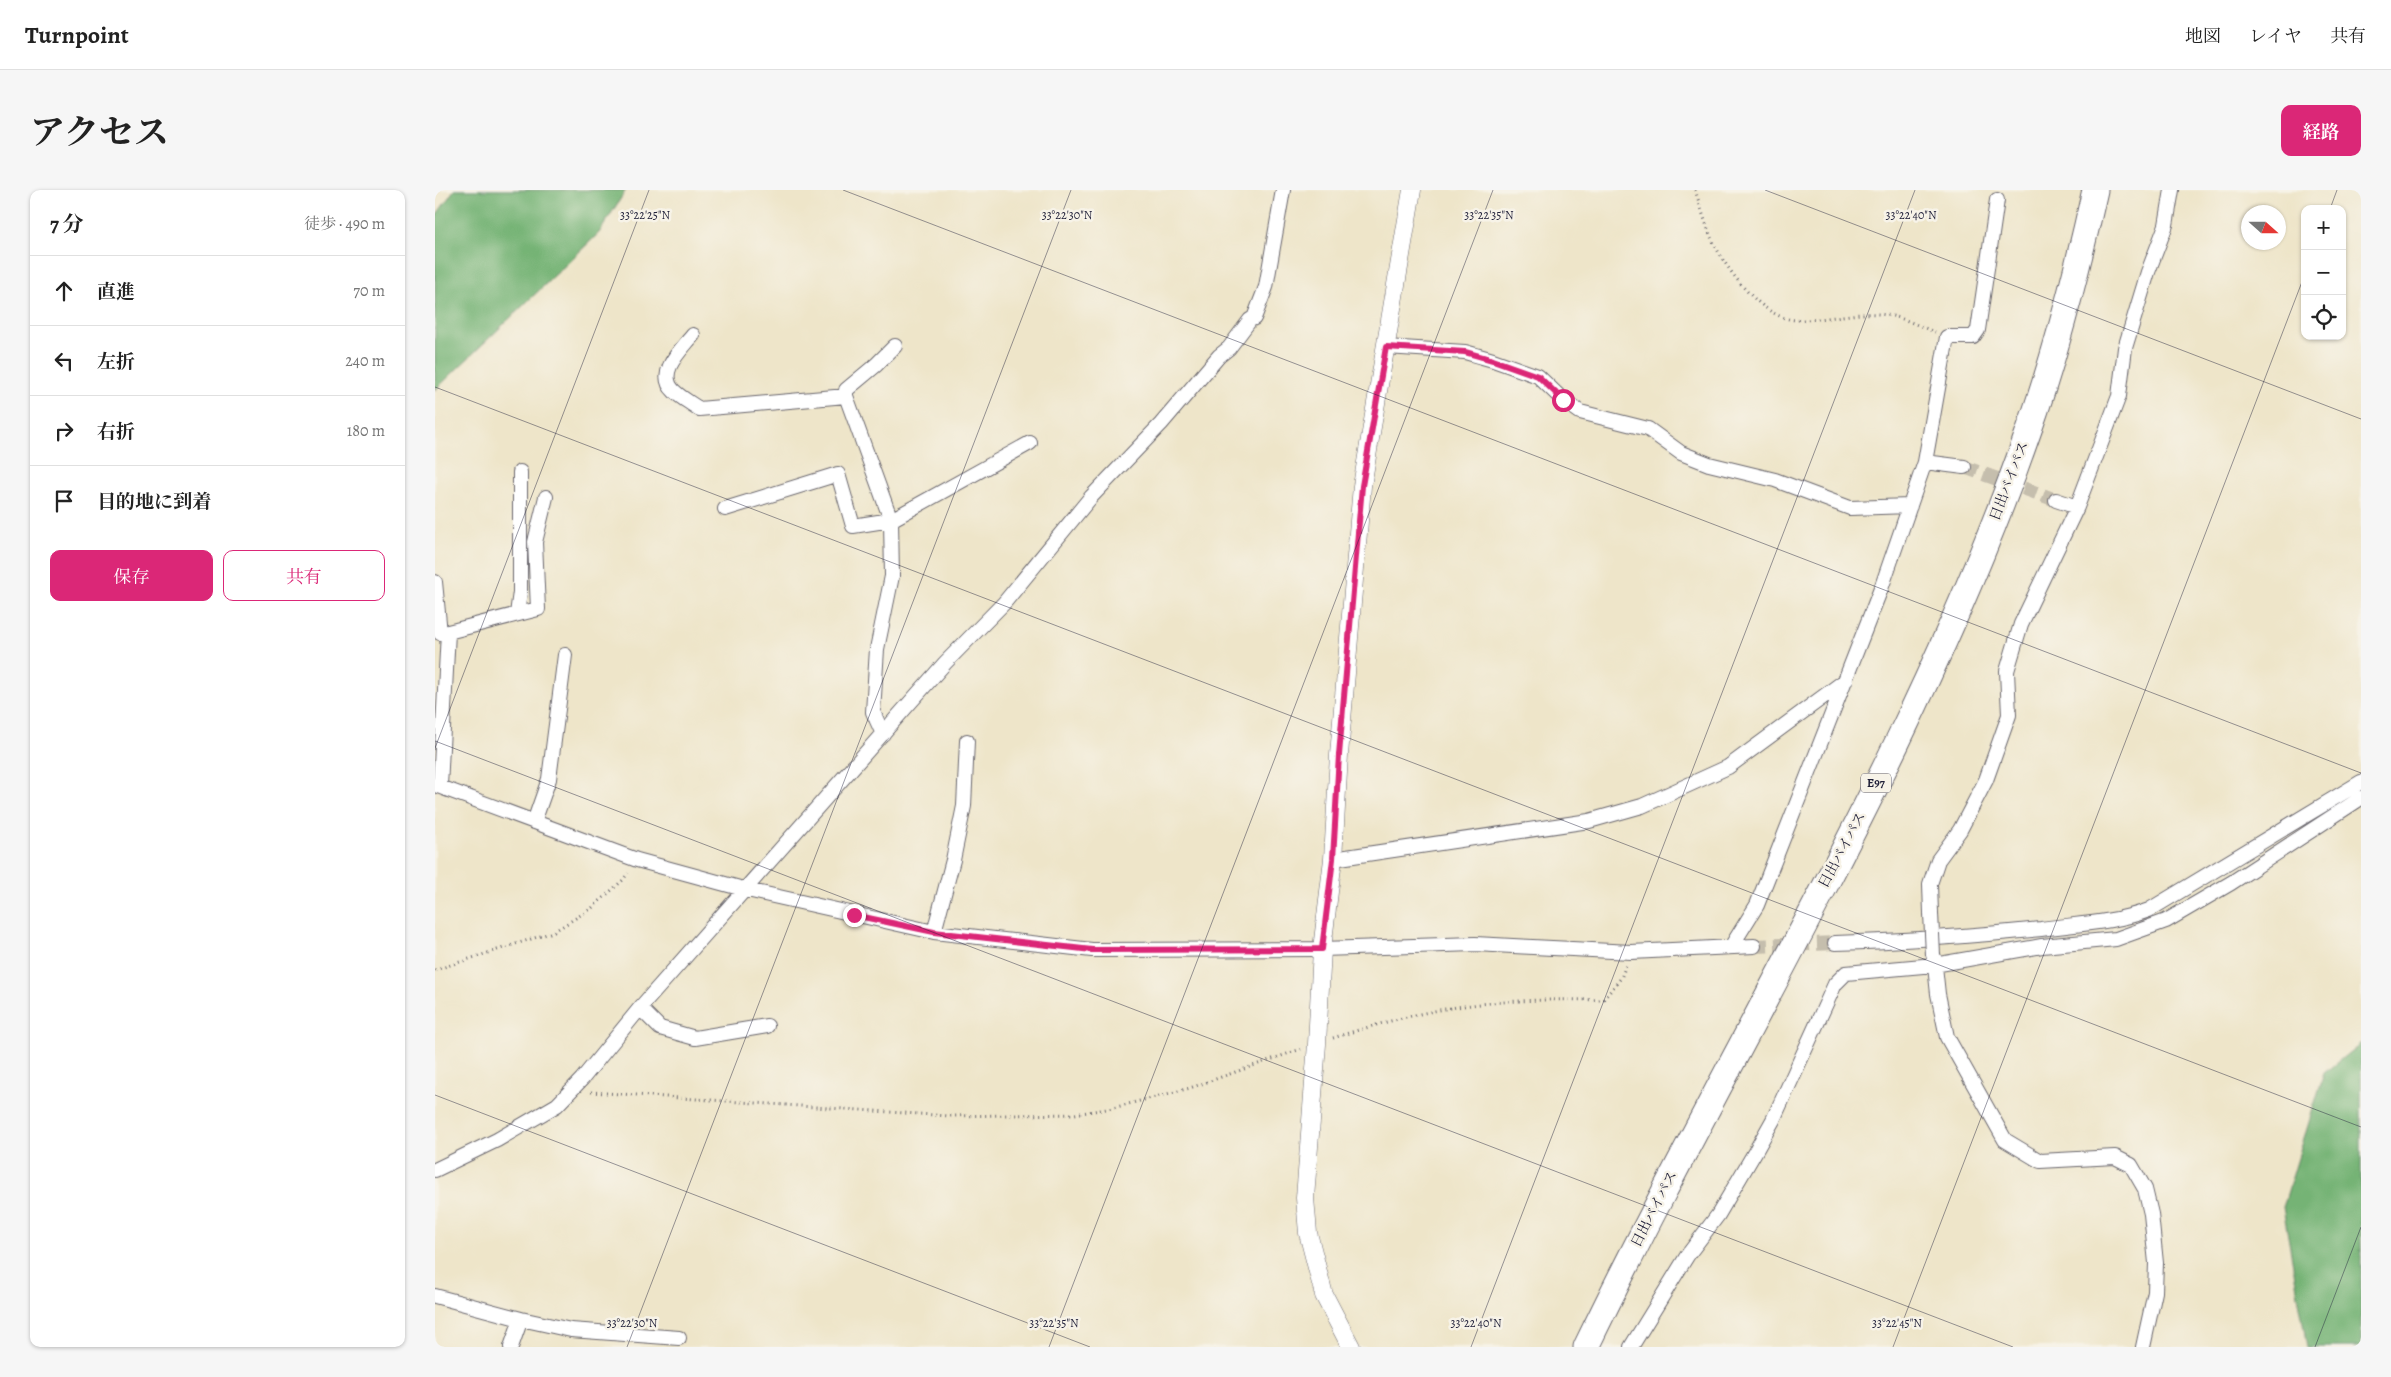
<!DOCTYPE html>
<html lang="ja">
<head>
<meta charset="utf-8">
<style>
  body { margin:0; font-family:Alegreya,"Noto Serif JP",serif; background:#f6f6f6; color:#222 }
  .controls { position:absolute; right:15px; top:15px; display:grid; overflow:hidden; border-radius:10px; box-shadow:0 1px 4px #0004 }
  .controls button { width:45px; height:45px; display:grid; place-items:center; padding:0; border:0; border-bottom:1px solid #e0e0e0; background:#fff; color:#222; font:25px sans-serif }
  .compass { position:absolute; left:1806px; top:15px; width:45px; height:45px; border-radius:50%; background:#fff; box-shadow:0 1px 4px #0004; rotate:111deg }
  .stop { position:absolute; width:15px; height:15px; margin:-11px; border:4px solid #db2777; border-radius:50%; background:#fff }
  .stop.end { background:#db2777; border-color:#fff; box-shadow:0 1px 5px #0008 }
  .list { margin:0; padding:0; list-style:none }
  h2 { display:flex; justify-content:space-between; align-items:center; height:65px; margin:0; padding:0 20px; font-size:21px }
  h2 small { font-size:16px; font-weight:400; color:#767676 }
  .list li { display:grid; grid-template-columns:32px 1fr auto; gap:15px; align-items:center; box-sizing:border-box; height:70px; padding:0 20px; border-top:1px solid #e0e0e0 }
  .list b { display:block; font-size:19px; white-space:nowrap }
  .list em { font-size:16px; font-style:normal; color:#767676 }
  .actions { display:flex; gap:10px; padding:15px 20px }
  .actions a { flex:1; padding:11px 0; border:1px solid #db2777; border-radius:10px; text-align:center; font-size:18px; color:#db2777 }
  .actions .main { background:#db2777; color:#fff }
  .icon { flex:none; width:28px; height:28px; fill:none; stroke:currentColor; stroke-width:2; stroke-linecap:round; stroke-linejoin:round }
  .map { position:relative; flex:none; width:1926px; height:1157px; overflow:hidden; border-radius:10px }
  header { display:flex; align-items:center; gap:30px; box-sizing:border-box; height:70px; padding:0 25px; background:#fff; border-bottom:1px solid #e0e0e0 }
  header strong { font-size:24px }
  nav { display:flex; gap:28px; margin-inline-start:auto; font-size:18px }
  .intro { display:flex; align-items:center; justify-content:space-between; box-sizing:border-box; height:120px; padding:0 30px }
  h1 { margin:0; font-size:35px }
  .button { padding:12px 22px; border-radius:10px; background:#db2777; color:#fff; font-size:18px; font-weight:700 }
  main { display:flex; gap:30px; padding:0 30px }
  aside { flex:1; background:#fff; border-radius:10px; box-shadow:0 1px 4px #0004 }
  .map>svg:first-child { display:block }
  .forest { fill:#74b375; stroke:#4b6a58 }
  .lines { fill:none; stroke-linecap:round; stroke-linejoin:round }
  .minor-tunnel { stroke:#c5bead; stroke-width:14; stroke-dasharray:14 7; stroke-linecap:butt }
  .minor-casing { stroke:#69666d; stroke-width:16 }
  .tertiary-casing { stroke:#69666d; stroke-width:19 }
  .motorway-casing { stroke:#69666d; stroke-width:27 }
  .path { stroke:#69666d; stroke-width:3; stroke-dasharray:1 4; stroke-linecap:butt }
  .minor { stroke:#fff; stroke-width:14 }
  .tertiary { stroke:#fff; stroke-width:18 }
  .motorway { stroke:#fff; stroke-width:25 }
  .minor-bridge-casing { stroke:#69666d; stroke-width:16; stroke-linecap:butt }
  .minor-bridge { stroke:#fff; stroke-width:14 }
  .route { stroke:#db2777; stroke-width:6 }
  .ticks { fill:none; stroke:#22223b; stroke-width:1; stroke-opacity:0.45 }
  .labels { text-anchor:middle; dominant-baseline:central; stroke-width:5; stroke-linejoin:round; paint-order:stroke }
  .shield { fill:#f7f3e8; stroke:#62616f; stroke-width:1 }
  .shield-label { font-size:12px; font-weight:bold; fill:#22223b }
  .street-label { font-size:14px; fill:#22223b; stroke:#f7f3e8 }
  .ticks-label { font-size:12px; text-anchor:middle; fill:#22223b; stroke:#f7f3e8; stroke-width:5; stroke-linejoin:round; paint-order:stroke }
</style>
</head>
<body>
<header>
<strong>Turnpoint</strong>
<nav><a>地図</a><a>レイヤ</a><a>共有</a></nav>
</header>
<div class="intro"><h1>アクセス</h1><a class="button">経路</a></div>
<main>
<aside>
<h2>7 分<small>徒歩 · 490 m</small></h2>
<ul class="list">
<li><svg class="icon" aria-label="ahead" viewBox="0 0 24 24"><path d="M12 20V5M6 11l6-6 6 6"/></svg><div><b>直進</b></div><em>70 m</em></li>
<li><svg class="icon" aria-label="left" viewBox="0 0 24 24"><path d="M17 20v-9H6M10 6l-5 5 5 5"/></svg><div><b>左折</b></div><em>240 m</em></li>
<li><svg class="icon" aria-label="right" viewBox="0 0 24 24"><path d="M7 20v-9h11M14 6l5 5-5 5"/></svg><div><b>右折</b></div><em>180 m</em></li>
<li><svg class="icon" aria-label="arrive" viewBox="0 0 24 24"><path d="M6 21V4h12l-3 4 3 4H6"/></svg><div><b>目的地に到着</b></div></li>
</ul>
<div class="actions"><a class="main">保存</a><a>共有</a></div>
</aside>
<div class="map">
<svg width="1926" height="1157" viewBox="0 0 1926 1157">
  <rect width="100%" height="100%" fill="#f7f3e8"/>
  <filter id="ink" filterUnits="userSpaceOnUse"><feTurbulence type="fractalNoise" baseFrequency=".02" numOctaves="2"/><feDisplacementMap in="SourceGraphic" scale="10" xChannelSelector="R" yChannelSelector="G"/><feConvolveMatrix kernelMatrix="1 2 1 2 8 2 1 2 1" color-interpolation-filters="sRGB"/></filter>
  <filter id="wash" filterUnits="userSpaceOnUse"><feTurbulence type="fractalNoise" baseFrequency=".0096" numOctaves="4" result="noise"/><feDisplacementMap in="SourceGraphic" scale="20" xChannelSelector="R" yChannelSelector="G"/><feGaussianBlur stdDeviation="1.12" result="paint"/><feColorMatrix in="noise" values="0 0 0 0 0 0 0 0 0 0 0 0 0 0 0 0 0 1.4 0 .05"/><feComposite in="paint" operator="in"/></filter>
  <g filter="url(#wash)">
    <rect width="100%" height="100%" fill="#eee5c9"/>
    <path class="forest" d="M19 0H191L164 43 0 200V27Z
      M1926 853V1157H1872L1848 1017 1889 883Z"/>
  </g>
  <g filter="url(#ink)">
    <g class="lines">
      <path class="minor-tunnel" d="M1529 277 1621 310
        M1319 756 1400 753"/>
      <g class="minor-casing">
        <path id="minor" d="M258 145C247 159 220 183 239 201 246 208 256 213 264 219L411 206 456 330 595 253
          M951 157 1030 162 1058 170 1103 186 1128 210 1145 222 1213 239 1246 263 1274 274 1340 290 1415 318 1475 316
          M411 206V200L441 175 460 156
          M1490 272 1529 277
          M1621 310 1642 317
          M290 319 403 284 418 336 456 330 457 386 442 459 438 522 448 544
          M0 392 5 443
          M82 424 85 402V282
          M0 595 202 670 312 700 499 742 657 760 887 759 1040 754 1196 762 1319 756
          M5 596 13 442 103 419 100 352 111 307
          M99 632 114 589 130 465
          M898 669 1154 631 1207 616 1293 577 1411 490
          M1496 723 1495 694 1503 670 1525 640 1551 590 1574 525 1572 481 1586 434 1642 317 1684 206 1690 158 1713 82 1731 35 1737 0
          M499 742 518 670 529 616 532 551
          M1400 753C1469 751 1537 746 1606 739 1643 734 1679 733 1714 720L1926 592
          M1296 757 1322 715 1447 396 1490 272 1512 147H1538L1543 140 1562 10
          M1499 767 1503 804 1512 847 1570 950 1605 971 1680 967 1696 975 1710 999 1716 1024 1721 1073 1720 1102 1708 1157
          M205 818 225 838 260 848 332 836
          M0 980 62 950 122 915 147 889 205 818 510 473 569 413 656 307 726 234 784 166 794 158 815 130 819 128 831 97 848 0
          M0 1106 86 1129 76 1157
          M86 1129 136 1140 244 1148
          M1196 1157 1252 1066 1283 1025 1320 962 1338 930 1400 794 1411 783 1499 775 1607 756 1681 749 1731 731 1796 693 1926 608"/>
      </g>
      <g class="tertiary-casing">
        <path id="tertiary" d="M916 1157 889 1105 873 1043 870 1008 882 854 887 759 898 669 904 565 927 296 977 0"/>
      </g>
      <g class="motorway-casing">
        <path id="motorway" d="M1151 1157C1298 852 1482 561 1594 240 1622 161 1642 81 1660 0"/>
      </g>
      <path class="path" d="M1260 0C1265 15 1270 32 1276 47 1289 77 1327 130 1362 130 1393 131 1426 119 1457 126 1471 129 1486 137 1500 142
        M0 780 118 742 157 718 188 690 193 683
        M898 848C935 836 978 824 1016 818 1063 810 1121 809 1168 810L1186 788 1191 775
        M156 902 514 926 640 924 678 918 755 898 866 859"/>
      <use href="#minor" class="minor"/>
      <use href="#tertiary" class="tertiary"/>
      <use href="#motorway" class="motorway"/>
      <g class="minor-bridge-casing">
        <path id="minor-bridge" d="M1496 723 1498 765"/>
      </g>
      <use href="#minor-bridge" class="minor-bridge"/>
    </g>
  </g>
  <g class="lines" filter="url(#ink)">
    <path class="route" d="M419 725 499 742 657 760 887 759 898 669 904 565 927 296 951 157 1030 162 1058 170 1103 186 1128 210"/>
  </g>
  <path class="ticks" d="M408 0 1926 583M1330 0 1926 229M1895 19 1902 0M0 197 1926 937M0 551 1578 1157M0 558 214 0M0 905 655 1157M192 1157 636 0M614 1157 1058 0M1036 1157 1480 0M1458 1157 1870 84M1880 1157 1926 1037"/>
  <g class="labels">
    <rect class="shield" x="1426" y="583.5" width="30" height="19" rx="4"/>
    <g class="shield-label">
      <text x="1441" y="593">E97</text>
    </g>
    <g class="street-label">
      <text transform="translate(1574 291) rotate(-69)">日出バイパス</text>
      <text transform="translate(1407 660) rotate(-62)">日出バイパス</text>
      <text transform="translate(1219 1019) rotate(-63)">日出バイパス</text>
    </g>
  </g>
  <g class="ticks-label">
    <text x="1476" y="29">33°22'40"N</text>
    <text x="210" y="29">33°22'25"N</text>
    <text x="632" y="29">33°22'30"N</text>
    <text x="1054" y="29">33°22'35"N</text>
    <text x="197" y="1137">33°22'30"N</text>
    <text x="619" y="1137">33°22'35"N</text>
    <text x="1041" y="1137">33°22'40"N</text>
    <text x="1462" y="1137">33°22'45"N</text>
  </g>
</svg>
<div class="controls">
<button>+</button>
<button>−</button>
<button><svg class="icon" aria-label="locate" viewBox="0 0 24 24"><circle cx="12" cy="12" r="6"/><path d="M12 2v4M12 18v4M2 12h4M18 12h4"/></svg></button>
</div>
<svg class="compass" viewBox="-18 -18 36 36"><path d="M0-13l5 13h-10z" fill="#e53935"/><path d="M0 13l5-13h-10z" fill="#767676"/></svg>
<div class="stop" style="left:1128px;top:210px"></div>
<div class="stop end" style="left:419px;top:725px"></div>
</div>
</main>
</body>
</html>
